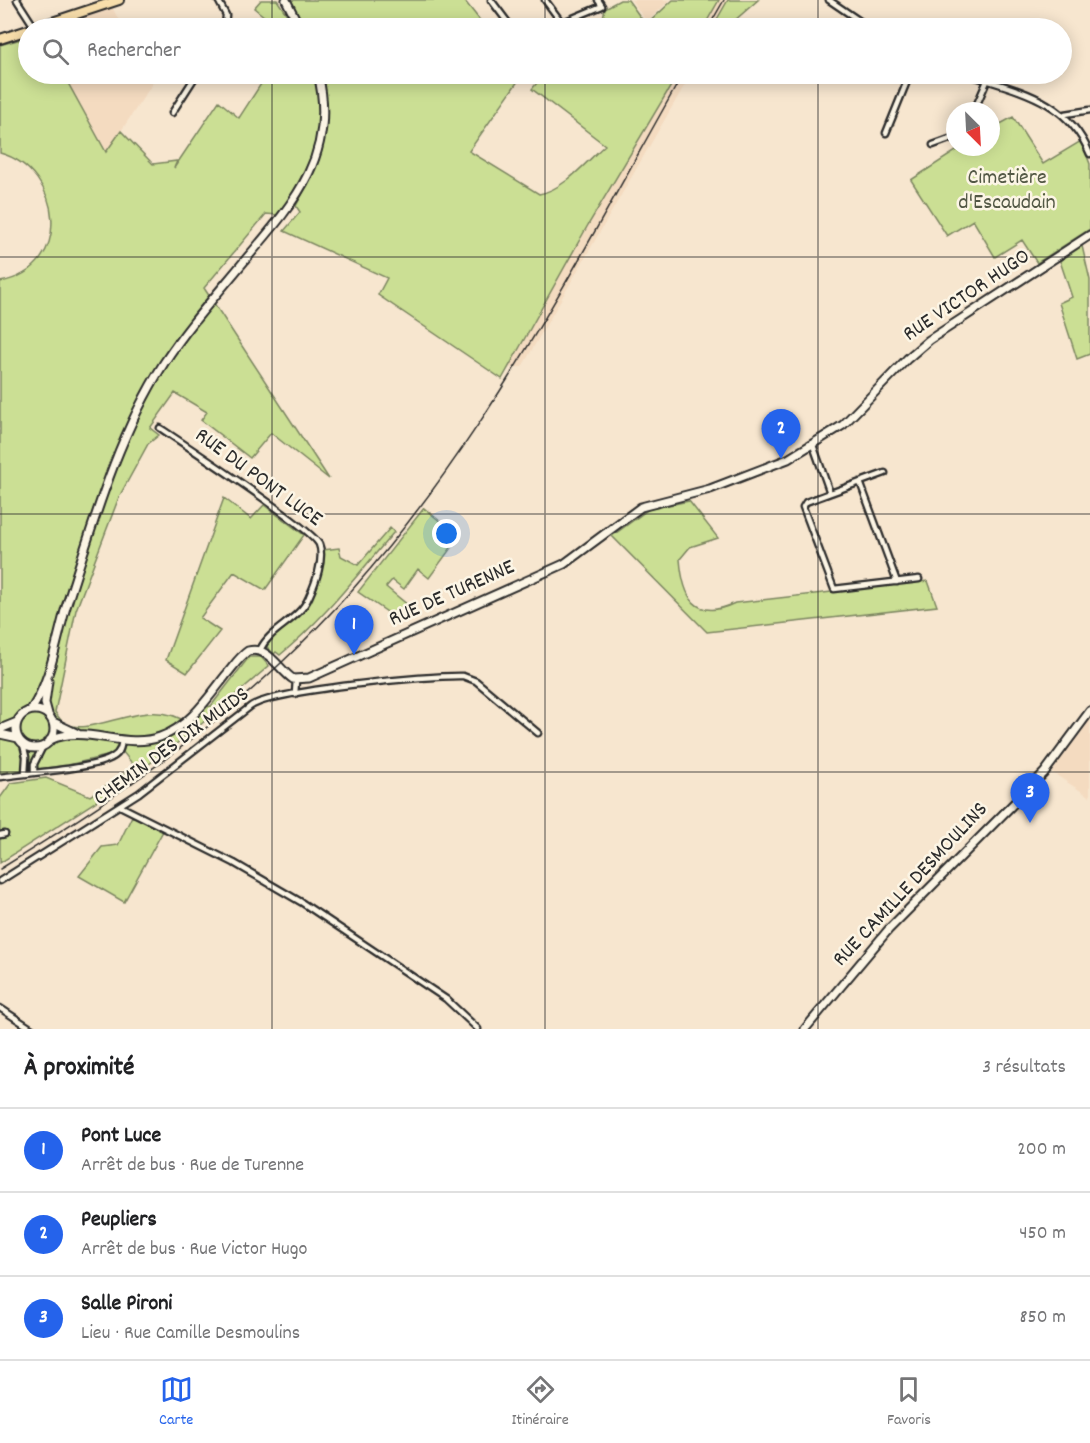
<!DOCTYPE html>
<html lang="fr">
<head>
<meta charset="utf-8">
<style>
  body { margin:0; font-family:Dekko,sans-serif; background:#f2f2f2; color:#202124 }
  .compass { position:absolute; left:946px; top:102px; width:54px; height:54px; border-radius:50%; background:#fff; box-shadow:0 3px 15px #0003; rotate:156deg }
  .you { position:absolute; left:447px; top:534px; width:21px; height:21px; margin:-15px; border:4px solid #fff; border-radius:50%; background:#1a73e8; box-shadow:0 0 0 9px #1a73e833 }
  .badge { display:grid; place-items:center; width:39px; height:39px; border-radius:50%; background:#2563eb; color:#fff; font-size:20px; font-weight:700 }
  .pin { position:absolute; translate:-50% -50px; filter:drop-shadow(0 2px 3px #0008) }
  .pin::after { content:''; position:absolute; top:32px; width:21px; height:18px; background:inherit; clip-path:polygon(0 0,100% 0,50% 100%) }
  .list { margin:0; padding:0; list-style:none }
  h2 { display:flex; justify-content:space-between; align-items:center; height:78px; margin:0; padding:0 24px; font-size:26px }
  h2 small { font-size:20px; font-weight:400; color:#757577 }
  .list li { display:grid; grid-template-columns:39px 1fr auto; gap:18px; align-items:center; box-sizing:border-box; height:84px; padding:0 24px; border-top:2px solid #e0e0e0 }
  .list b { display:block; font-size:22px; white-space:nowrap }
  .list p { margin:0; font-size:20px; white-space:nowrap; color:#757577 }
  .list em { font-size:20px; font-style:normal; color:#757577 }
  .icon { flex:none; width:33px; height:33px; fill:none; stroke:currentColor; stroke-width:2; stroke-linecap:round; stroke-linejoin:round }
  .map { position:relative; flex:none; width:1090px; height:1029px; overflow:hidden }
  .search { position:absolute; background:#fff; box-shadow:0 3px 15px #0003; left:18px; right:18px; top:18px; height:66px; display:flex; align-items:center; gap:15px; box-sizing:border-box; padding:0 21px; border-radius:33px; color:#757577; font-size:22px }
  .sheet { height:330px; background:#fff }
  nav { display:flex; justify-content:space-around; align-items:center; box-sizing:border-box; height:84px; border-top:2px solid #e0e0e0; background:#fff; font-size:16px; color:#757577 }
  nav a { display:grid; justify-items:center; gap:3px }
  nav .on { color:#2563eb }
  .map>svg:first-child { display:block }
  .built { fill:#f4dbc0 }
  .green { fill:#cbdf94; stroke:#7b8560; stroke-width:1.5 }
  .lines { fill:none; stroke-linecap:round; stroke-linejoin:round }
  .street-casing { stroke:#2b2b2b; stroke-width:9 }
  .secondary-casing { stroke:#2b2b2b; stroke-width:11 }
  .primary-casing { stroke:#2b2b2b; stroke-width:12 }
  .street { stroke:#fcf5e5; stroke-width:4.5 }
  .secondary { stroke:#fcf5e5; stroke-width:7 }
  .primary { stroke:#f8deab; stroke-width:8 }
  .rail { stroke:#2b2b2b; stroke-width:1.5 }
  .grid { fill:none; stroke:#2b2b2b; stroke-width:1.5; stroke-opacity:0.55 }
  .labels { text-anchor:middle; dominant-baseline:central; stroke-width:5; stroke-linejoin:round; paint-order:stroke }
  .park-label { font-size:22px; fill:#535845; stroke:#fcf5e5 }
  .street-label { font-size:22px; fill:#2b2b2b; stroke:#fcf5e5 }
</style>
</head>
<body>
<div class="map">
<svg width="1090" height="1029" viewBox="0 0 1090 1029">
  <rect width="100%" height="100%" fill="#f7e6cf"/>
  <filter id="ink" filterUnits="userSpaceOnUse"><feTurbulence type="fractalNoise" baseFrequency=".0167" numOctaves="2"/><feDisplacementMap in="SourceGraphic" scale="12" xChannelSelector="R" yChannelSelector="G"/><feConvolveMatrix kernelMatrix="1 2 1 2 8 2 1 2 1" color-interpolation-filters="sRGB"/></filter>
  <g filter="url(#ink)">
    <path class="built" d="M631 0H670L647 22Z
      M712 0H733L717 28H696Z
      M112 7 123 28H43L80 17Z
      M63 74H137L153 83 107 152Z
      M671 74H691L522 367 506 368Z
      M1086 719 1090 720V797L1050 771Z"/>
    <path class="green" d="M261 0H277L296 28H266L271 22 254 8Z
      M289 0H464L486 28H303Z
      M620 0H628L646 25 673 0H719L703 28H601L605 8Z
      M728 0H758L726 28H712Z
      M28 37V74H63L106 152 121 131 153 164 177 161 174 168 219 101 239 118 261 84 249 74H314C332 128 307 172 278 215L266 214 204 288 329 479 271 433 250 458 201 420 207 412 175 393 150 428 159 435 148 444 119 497 76 610 55 712C57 715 61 721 64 723 93 740 148 692 189 724L204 707 211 706 249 657H261L269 666 192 732 117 788 0 863V798L11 783 46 778 90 796 135 767 123 752 68 765 0 774V282C76 268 62 170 0 153V45Z
      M322 74H523L469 151 539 194C565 189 586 162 605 145L532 89 544 74H678L588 225 502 379 378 295 387 278 284 231 300 212 296 206C323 156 329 130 322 74Z
      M1013 117 1043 164 1081 141 1090 164V229L1037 263 1022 240 995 257 973 220 947 236 911 180 962 147H991V129Z
      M1082 246 1090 280V354L1077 359 1059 303 1072 297 1060 261Z
      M224 498 251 519 264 505 304 535 265 590 234 572 200 618 220 631 187 673 166 660Z
      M689 501 718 538 690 547 680 559C683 597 695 622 735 603L928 581 937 606 707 632 612 536 649 509Z
      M424 508 459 537 429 578 418 569 404 589 392 580 386 587 409 606 399 620 358 592Z
      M390 528 394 532C358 574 323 620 280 655L276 652 274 654 267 647 269 641C307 611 314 597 323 550L339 548 341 556 358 565Z
      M132 816 163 831 124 902 79 876 102 847 118 845Z"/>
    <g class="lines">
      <g class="street-casing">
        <path id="street" d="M17 0 35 28
          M218 0 226 15 225 28
          M491 0 512 28
          M545 0 562 23
          M829 0 870 28
          M549 28 602 6 598 0
          M967 74C1018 91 1067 98 1090 154
          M974 111 987 81
          M172 113 197 74
          M1065 114 1090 110
          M886 133 910 74
          M933 145 955 137
          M160 428C184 444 311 528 319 544 325 558 315 584 309 597 299 621 271 627 260 650
          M813 445 830 493
          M885 473 806 502 803 507 834 589 919 579
          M860 482 897 582
          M295 694 296 680
          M23 744 26 757 25 773
          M34 772V764L43 746
          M0 777C25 773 95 769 113 757 120 753 121 747 122 740
          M120 806 234 863 301 902 446 999 478 1029
          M0 835 5 834
          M0 881 139 793 251 706C277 690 428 675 463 676L476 681 538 733
          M0 1008 32 1029"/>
      </g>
      <g class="secondary-casing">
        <path id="secondary" d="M286 0 300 28
          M16 729a19 19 0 1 1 38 0a19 19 0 1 1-38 0Z
          M31 710C51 680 56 642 66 607 93 524 117 437 164 363 188 326 218 293 246 259 294 203 338 154 318 74
          M48 714 45 703 48 681
          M53 722 78 734
          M0 729 17 722
          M0 734 18 738
          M50 740C85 724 124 750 160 737 189 727 208 698 226 675 233 667 239 657 248 651 269 646 278 669 293 679L309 678 564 564 641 507 710 489 788 459 843 425 907 359 929 340 1090 235
          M805 1029 889 929 1044 773 1090 711"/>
      </g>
      <g class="primary-casing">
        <path id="primary" d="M34 28 119 0
          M0 39 28 30"/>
      </g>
      <use href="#street" class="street"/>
      <use href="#secondary" class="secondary"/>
      <use href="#primary" class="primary"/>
      <path class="rail" d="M708 28 724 0
        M0 869C99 808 195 744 280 664 457 499 566 281 683 74"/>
    </g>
  </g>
  <path class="grid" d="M272 0V28M545 0V28M818 0V28M272 74V1029M545 74V1029M818 74V1029M0 257H1090M0 514H1090M0 772H1090"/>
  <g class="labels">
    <g class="park-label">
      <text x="1007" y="178">Cimetière<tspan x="1007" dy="25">d'Escaudain</tspan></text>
    </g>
    <g class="street-label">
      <text transform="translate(967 296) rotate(-34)">RUE VICTOR HUGO</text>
      <text transform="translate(258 478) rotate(36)">RUE DU PONT LUCE</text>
      <text transform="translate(452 594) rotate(-24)">RUE DE TURENNE</text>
      <text transform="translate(172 747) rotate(-36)">CHEMIN DES DIX MUIDS</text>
      <text transform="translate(911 885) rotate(-47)">RUE CAMILLE DESMOULINS</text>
    </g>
  </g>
</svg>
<svg class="compass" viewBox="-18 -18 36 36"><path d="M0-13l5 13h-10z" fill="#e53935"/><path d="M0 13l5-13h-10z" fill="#757577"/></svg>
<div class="you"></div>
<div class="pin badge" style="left:354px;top:655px">1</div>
<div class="pin badge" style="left:781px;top:459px">2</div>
<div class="pin badge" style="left:1030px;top:823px">3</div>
<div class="search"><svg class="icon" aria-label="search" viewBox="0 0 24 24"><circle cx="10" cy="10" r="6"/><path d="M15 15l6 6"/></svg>Rechercher</div>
</div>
<section class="sheet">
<h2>À proximité<small>3 résultats</small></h2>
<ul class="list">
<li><span class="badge">1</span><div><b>Pont Luce</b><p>Arrêt de bus · Rue de Turenne</p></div><em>200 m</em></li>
<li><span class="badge">2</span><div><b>Peupliers</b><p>Arrêt de bus · Rue Victor Hugo</p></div><em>450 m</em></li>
<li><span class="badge">3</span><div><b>Salle Pironi</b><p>Lieu · Rue Camille Desmoulins</p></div><em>850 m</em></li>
</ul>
</section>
<nav>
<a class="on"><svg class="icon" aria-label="map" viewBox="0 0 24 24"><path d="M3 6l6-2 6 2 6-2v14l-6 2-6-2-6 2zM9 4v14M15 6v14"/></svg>Carte</a>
<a><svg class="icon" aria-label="directions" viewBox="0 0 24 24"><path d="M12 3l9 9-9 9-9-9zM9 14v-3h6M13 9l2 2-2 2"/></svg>Itinéraire</a>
<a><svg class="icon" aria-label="saved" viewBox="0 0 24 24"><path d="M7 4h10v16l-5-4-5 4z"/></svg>Favoris</a>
</nav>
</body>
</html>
